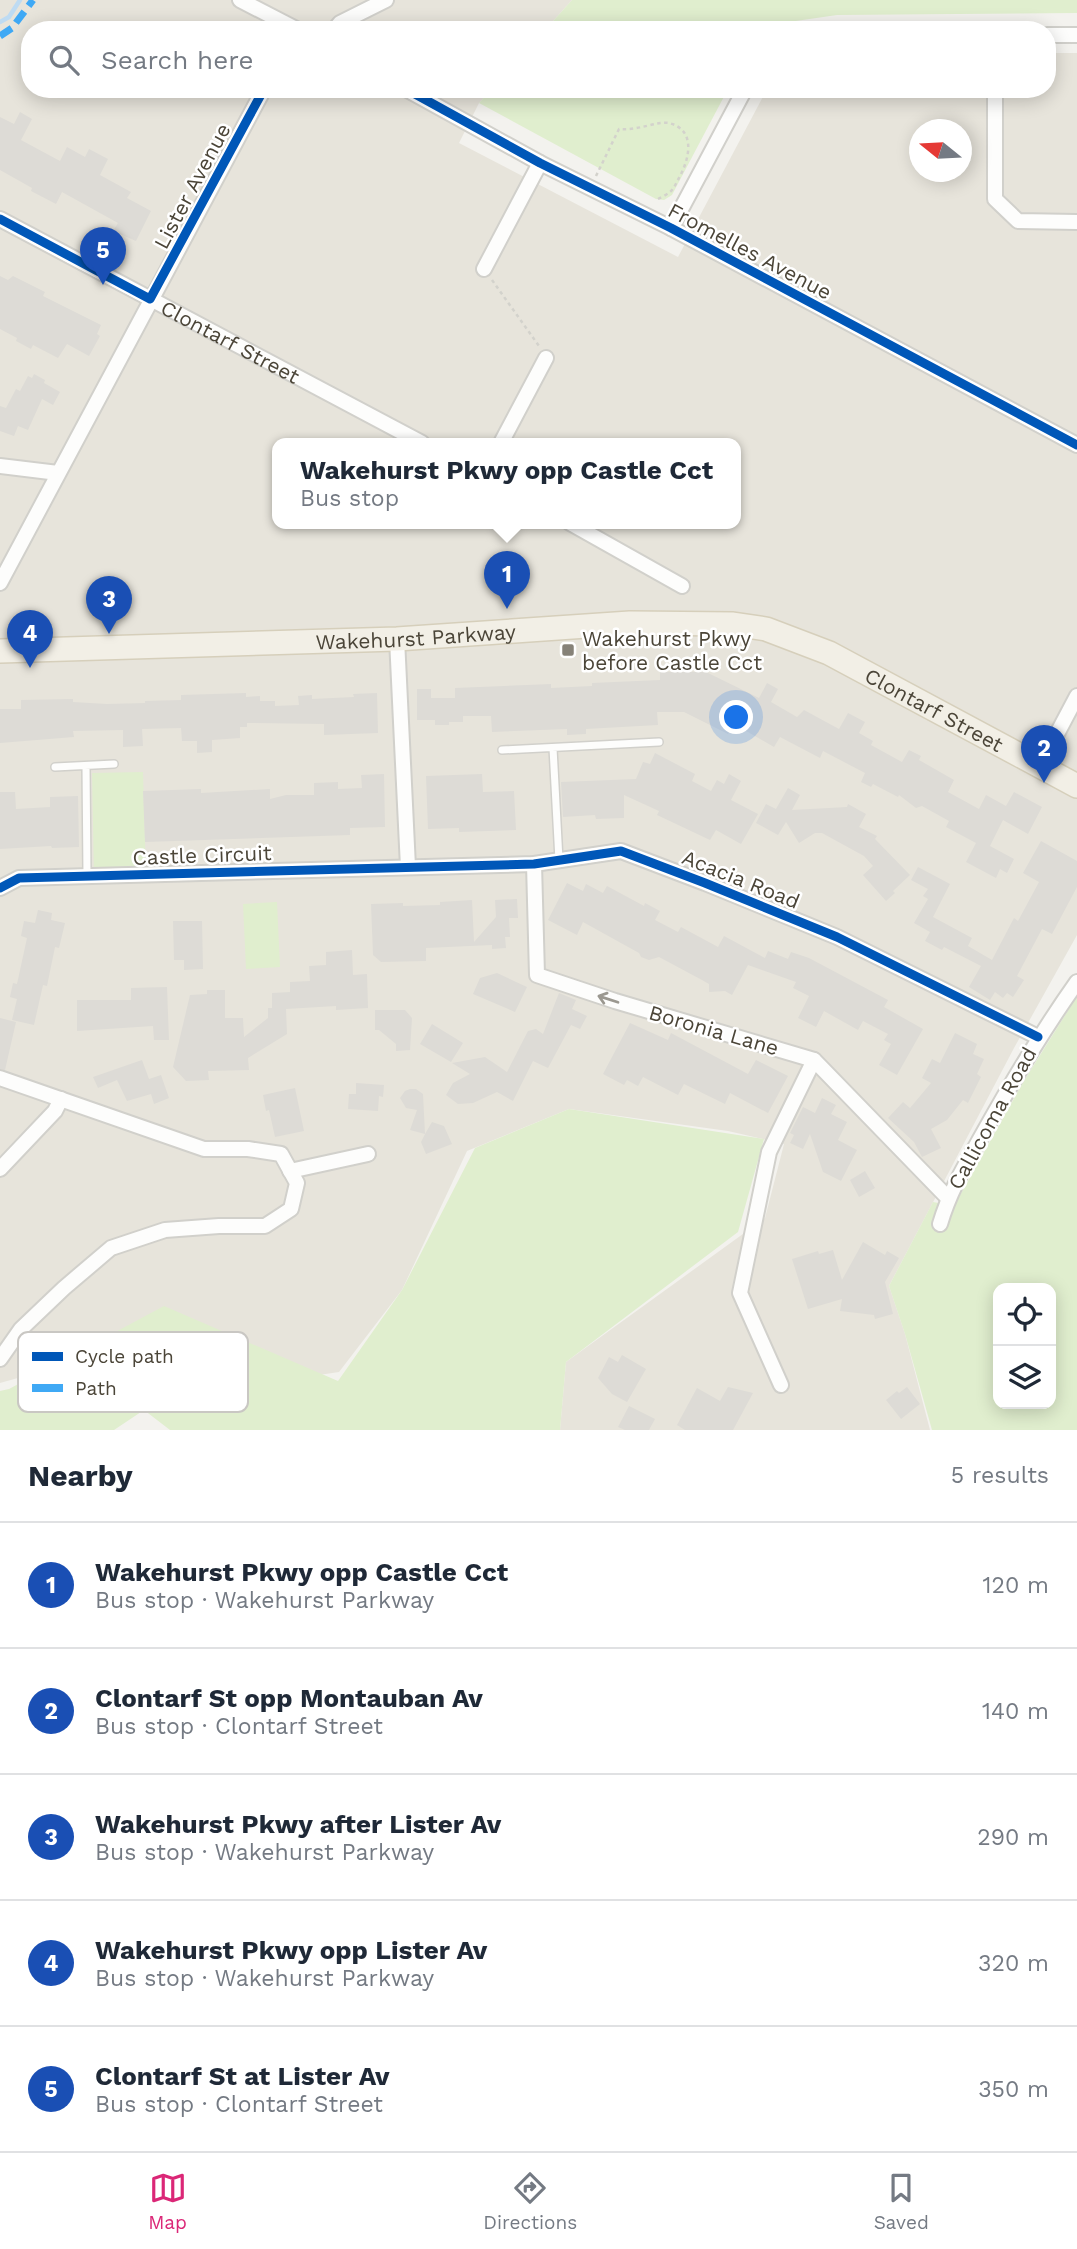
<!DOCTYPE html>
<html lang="en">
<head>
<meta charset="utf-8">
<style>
  body { margin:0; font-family:"Work Sans",sans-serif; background:#f6f6f7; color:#1f2937 }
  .controls { position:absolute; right:21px; bottom:21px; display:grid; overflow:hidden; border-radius:14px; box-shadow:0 4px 18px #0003 }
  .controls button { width:63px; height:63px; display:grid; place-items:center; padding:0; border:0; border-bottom:2px solid #e0e1e3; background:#fff; color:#1f2937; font:35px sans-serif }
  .compass { position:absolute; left:909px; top:119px; width:63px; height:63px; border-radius:50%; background:#fff; box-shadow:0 4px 18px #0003; rotate:288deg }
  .you { position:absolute; left:737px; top:718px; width:24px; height:24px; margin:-18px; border:5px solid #fff; border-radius:50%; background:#1a73e8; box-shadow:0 0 0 10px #1a73e833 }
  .badge { display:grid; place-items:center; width:46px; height:46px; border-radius:50%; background:#db2777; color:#fff; font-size:23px; font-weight:700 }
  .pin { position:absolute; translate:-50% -58px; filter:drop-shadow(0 2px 4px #0008) }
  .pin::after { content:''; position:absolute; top:37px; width:24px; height:21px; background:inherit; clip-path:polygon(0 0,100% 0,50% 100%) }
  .popup { position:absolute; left:272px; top:438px; width:469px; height:91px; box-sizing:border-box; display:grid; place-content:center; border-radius:14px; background:#fff; filter:drop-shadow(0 2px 5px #0005); font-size:23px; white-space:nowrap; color:#747a83 }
  .popup b { font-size:26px; color:#1f2937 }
  .popup::after { content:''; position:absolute; left:50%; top:100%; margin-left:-14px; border:14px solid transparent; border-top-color:#fff }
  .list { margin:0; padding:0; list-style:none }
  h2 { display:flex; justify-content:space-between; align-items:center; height:91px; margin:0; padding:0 28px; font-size:30px }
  h2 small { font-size:23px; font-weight:400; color:#747a83 }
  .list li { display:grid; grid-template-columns:46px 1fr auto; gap:21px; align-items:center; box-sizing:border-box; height:126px; padding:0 28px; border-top:2px solid #e0e1e3 }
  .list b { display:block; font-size:26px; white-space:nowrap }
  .list p { margin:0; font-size:23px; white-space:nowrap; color:#747a83 }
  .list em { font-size:23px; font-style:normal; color:#747a83 }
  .icon { flex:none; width:38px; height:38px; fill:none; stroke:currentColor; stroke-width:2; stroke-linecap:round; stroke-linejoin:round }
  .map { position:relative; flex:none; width:1077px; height:1430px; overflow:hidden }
  .search { position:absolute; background:#fff; box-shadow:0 4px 18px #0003; left:21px; right:21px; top:21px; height:77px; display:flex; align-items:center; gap:18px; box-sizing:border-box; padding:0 24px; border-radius:28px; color:#747a83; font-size:26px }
  .sheet { height:721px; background:#fff }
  nav { display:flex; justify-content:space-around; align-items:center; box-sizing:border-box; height:98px; border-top:2px solid #e0e1e3; background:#fff; font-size:19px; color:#747a83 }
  nav a { display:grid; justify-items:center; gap:4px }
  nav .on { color:#db2777 }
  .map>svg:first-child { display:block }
  .residential { fill:#e7e4db; fill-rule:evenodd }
  .green { fill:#e0eece; fill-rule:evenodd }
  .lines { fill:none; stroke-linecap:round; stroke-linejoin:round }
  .stream { stroke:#bedbf2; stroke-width:4.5 }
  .building { fill:#dddbd6 }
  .service-casing { stroke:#d1d0cb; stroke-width:10 }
  .minor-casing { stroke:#d1d0cb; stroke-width:18 }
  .primary-casing { stroke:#d6cfbb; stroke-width:26 }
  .path { stroke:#d3d2cc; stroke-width:2.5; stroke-dasharray:3.5 3.5; stroke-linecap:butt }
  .service { stroke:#fdfdfc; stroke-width:7 }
  .minor { stroke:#fdfdfc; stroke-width:14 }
  .primary { stroke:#f2efe6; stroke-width:23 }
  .quiet { stroke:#3fa9f5; stroke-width:7; stroke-dasharray:14 7; stroke-linecap:butt }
  .cycleway-casing { stroke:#fff; stroke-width:13 }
  .cycleway { stroke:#0057b8; stroke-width:9 }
  .oneway { stroke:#9b9890 }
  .poi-dot { fill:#868278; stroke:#fff; stroke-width:2.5 }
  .labels { text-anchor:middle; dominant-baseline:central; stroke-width:5; stroke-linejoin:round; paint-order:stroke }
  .street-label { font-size:21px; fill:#4b4538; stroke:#fff }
  .poi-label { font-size:21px; fill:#4b4538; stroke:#fff; text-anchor:start }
  .key { fill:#fff; stroke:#c9c7c3; stroke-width:2 }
  .key-label { font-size:19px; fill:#4b4538 }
</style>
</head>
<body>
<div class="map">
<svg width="1077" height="1430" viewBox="0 0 1077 1430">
  <rect width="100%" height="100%" fill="#f3f2ee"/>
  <path class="residential" d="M0 0H572L545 30H30V89H492L479 103 459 143 678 257 767 89H1047V53H1077V935L1014 1048 889 1286 905 1334 930 1430H560L566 1362 765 1218 784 1144 728 1131 569 1109 467 1151 402 1290 339 1372 285 1380 185 1331 0 1383ZM920 130H962V172H920ZM278 443H736V523H278Z"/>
  <path class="green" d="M572 0H1077V13L837 15 782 23 774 30H545Z
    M492 89H728L672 195 664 200 656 199 479 103Z
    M143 772 146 875H94L92 773Z
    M277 902 280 967 246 969 243 904Z
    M1077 996V1430H932L905 1334 889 1286 933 1202 954 1206 1022 1084ZM998 1288H1051V1404H998Z
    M569 1109 764 1139 738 1232 566 1362 560 1430H170L144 1410 114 1430H0V1391L9 1389 164 1306 338 1381 402 1290 475 1148Z"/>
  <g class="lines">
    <path class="stream" d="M0 22 9 17 20 0"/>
  </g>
  <path class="building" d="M20 112 32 119 21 140 60 161 67 147 85 157 89 149 108 159 100 175 131 192 127 198 151 211 136 241 113 231 118 223 62 192 56 204 31 191 32 188 0 170V117L14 124Z
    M0 276 8 280 13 276 45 292 43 296 101 325 97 334 100 336 89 356 67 344 58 358 33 345 31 349 16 341 17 338 0 329Z
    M34 374 45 380 44 383 60 392 53 405 42 399 28 430 18 426 14 436 0 431V406L6 408 16 389 20 391 28 376 32 378Z
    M660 672H706L759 698 767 683 778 689 771 702 797 717 804 710 839 729 848 713 865 722 859 733 873 741 871 745 902 762 909 750 921 756 919 760 954 780 948 792 979 809 986 795 1006 806 1014 792 1042 807 1028 834 1003 820 990 846 1014 859 1007 873 1000 869 996 878 966 862 976 843 946 827 949 821 922 806 916 808 899 795 898 797 873 784 871 787 861 782 865 773 823 751 820 758 780 737 774 747 734 724 728 734 684 712H657L658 725 586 729V734L567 735V729L492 732 491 716H463V722H449V725H435V720H417V689H431V698H455V688L551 684V688L592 686V683L660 680Z
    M246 693V697L260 696V701H275V706L299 705 298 696 312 695V699L354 697 353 694 377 693 378 733 324 735V724L247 723V727H240V738L212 740V752L197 753V741H182L181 728 142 729 143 746 123 747V730L73 731 74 737 0 743V709H21V700L73 699V702L107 704 145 703V701L181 700V695Z
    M655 753 695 774 692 781 711 791 717 780 724 784 729 774 741 781 731 800 758 814 741 844 716 830 710 840 657 815 659 811 624 795V818L596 819 595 815 563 817 561 782 636 779 643 762 650 764Z
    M384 774 385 827 350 828V835L145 842 143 791 201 789V793L270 789V799L286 795H314V783L338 782V789L362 788 361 775Z
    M482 774 483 792 514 791 516 830 459 832V828L428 829 426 776Z
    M788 788 800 795 792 810 847 807 848 804 866 814 859 827 877 836 875 839 910 875 893 891 895 893 886 901 863 875 873 866 864 856 822 833H815L799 843 786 822 778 835 756 823 766 804 776 809Z
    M0 792H15L16 809 50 807V797L78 796 79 847 52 848 51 846 0 849Z
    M1041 841 1077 861V887L1052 934 1042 929 1017 976 1024 980 1013 997 1007 993 1003 998 995 992 990 1000 969 987 981 966 944 947 942 950 925 941 930 932 914 923 928 899 923 896 928 889 911 880 918 867 950 884 933 917 972 938 968 946 992 960 1014 918 1018 921 1039 882 1023 873Z
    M567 883 583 891 586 884 603 893 607 886 644 906 645 903 660 911 655 920 678 932 681 927 718 947 724 936 765 958 768 951 788 959 791 952 809 958 888 1000 884 1007 923 1029 897 1075 879 1065 891 1044 884 1040 888 1034 863 1021 858 1030 824 1011 816 1027 798 1018 809 996 793 988 796 982 748 965 732 995 725 991 709 992V984L702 980 659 957 649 960 641 957 639 953 583 922 577 935 548 920Z
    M517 899 518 918H509L510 937H505L506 948 492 949V945L426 948V961L381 962 373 955 371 904 403 903V906L440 905V902L472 900 474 942 496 917 495 900Z
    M38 910 52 913 51 920 65 923 59 948 55 947 47 986 43 985 34 1025 12 1020 17 999 10 997 13 983 17 984 27 938 21 936 24 921 35 923Z
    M173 921H202L203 969 184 970V960H174Z
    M352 950 353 975 367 974 368 1008 336 1010V1006L286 1009 287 1034 248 1058 249 1070 208 1071 209 1080 186 1081 173 1067 190 995 207 994V990H225V1018H243L244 1037 268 1018V1008H272V993L290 992V982L310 981 309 966 326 965V952Z
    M497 973 527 987 515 1012 473 994 480 978Z
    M167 987 169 1040H154L153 1026 77 1031V1000H131V988Z
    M559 993 576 1000 572 1009 587 1016 580 1029 571 1025 548 1068 533 1061 513 1101 497 1092 473 1103 458 1104 446 1095 453 1083 470 1074 452 1063 485 1057 507 1072 528 1031 536 1029 543 1034Z
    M375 1010H405L412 1018 410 1050 396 1051V1044L379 1030H375Z
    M0 1018 16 1022 5 1070 0 1069Z
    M630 1023 668 1040 671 1033 748 1074 756 1060 788 1076 768 1113 730 1093 725 1104 684 1084 678 1095 643 1077 638 1086 627 1080 624 1085 603 1074Z
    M432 1024 463 1043 451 1062 420 1044Z
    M955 1033 977 1044 973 1054 984 1059 977 1074 981 1077 968 1103 963 1100 947 1120 931 1129 941 1148 922 1157 914 1142 888 1118 903 1102 910 1108 931 1083 922 1078 932 1059 940 1063Z
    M142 1060 149 1079 161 1075 169 1098 154 1104 151 1094 127 1101 117 1080 98 1088 93 1077Z
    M356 1083 384 1085 383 1097 379 1096 378 1111 348 1109 349 1094H356Z
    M295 1088 304 1131 275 1137 269 1110 266 1111 263 1095Z
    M410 1089H416L423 1094 425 1134 432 1122 444 1126 452 1144 426 1154 421 1142 425 1134 410 1130 417 1110 406 1108 400 1098 405 1091Z
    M822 1098 836 1105 831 1114 847 1122 838 1140 857 1150 841 1181 823 1172 810 1134 803 1149 790 1143 794 1135 790 1133 803 1107 815 1113Z
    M865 1171 875 1188 859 1197 850 1180Z
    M863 1242 885 1255 887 1251 899 1258 885 1282 893 1314 875 1319 874 1315 840 1311 842 1299 808 1309 792 1259 818 1251 819 1254 833 1250 842 1280Z
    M622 1355 646 1369 627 1402 612 1394 598 1378 609 1357 618 1362Z
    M728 1387 753 1393 733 1430H685L677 1425 697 1388 720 1401Z
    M907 1387 920 1404 901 1419 886 1400 897 1391 899 1393Z
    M629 1406 655 1419 649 1430H625L618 1427Z"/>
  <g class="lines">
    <g class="service-casing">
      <path id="service" d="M553 748 559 860
        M502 750 659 742
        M86 766 87 875
        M55 767 114 764"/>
    </g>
    <g class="minor-casing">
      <g id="minor">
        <path d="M240 0 298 30"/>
        <path d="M334 30 340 23 386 0"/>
        <path d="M1047 35H1077"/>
        <path d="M406 89 540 163 671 228 1077 445"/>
        <path d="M995 89V199L1018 221 1077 222"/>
        <path id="s1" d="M0 219 422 443"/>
        <path d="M671 228 745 89"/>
        <path d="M484 269 540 163"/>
        <path d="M501 443 546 358"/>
        <path d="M0 466 58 473"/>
        <path d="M570 523 682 586"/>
        <path d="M0 583 264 89"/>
        <path d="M397 639 408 867"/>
        <path d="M1040 766 1077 696"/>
        <path d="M534 864 537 975 615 1001 814 1060 947 1197"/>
        <path d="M0 888 19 878 534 864 621 851 705 883 837 937 1038 1037"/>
        <path d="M0 1078 204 1149H248L281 1154 297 1183 291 1209 265 1226H219L165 1230 111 1248 64 1288 21 1329 0 1359"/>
        <path d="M0 1169 55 1111 61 1099"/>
        <path d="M290 1171 368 1154"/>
        <path d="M940 1224C950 1190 966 1164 984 1132 1013 1080 1043 1030 1077 982"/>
        <path d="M781 1385 740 1293 769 1152 814 1060"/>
      </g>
    </g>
    <g class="primary-casing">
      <g id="primary">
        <path id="s2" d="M0 651 397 639 630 623 733 624 766 629 829 653 1077 786"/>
      </g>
    </g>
    <path class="path" d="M596 176 619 129C638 131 656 121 669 123 697 130 689 160 679 178 676 183 674 189 670 192 666 195 660 198 656 200
      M492 280 539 346"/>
    <use href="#service" class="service"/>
    <use href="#minor" class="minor"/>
    <use href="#primary" class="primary"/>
    <path class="quiet" d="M0 36 12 28 33 0"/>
    <g class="cycleway-casing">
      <path id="cycleway" d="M406 89 540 163 671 228 1077 445
        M0 219 150 299 264 89
        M0 888 19 878 534 864 621 851 705 883 837 937 1038 1037"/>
    </g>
    <use href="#cycleway" class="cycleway"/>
  </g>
  <defs><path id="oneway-shaft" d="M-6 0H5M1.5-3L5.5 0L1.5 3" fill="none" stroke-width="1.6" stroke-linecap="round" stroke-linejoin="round" transform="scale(1.75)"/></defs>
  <use class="oneway" href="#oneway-shaft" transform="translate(608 999) rotate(-162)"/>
  <rect class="poi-dot" x="561" y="643" width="14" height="14" rx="3.5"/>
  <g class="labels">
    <g class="street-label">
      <text transform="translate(192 186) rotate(-62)">Lister Avenue</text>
      <text transform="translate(750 251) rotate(28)">Fromelles Avenue</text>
      <text stroke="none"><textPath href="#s1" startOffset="261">Clontarf Street</textPath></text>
      <text stroke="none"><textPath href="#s2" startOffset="416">Wakehurst Parkway</textPath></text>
      <text stroke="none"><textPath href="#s2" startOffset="954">Clontarf Street</textPath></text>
      <text transform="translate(202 855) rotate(-2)">Castle Circuit</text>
      <text transform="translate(741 879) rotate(22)">Acacia Road</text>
      <text transform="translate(714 1030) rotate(16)">Boronia Lane</text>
      <text transform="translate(992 1118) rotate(-61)">Callicoma Road</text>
    </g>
    <g class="poi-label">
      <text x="582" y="638">Wakehurst Pkwy<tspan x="582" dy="24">before Castle Cct</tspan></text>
    </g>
  </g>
  <rect x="18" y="1332" width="230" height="80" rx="10" class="key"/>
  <rect x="32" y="1352" width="31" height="9" fill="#0057b8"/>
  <rect x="32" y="1384" width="31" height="8" fill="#3fa9f5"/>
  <g class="key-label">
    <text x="75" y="1363">Cycle path</text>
    <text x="75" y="1395">Path</text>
  </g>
</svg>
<div class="controls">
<button><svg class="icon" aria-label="locate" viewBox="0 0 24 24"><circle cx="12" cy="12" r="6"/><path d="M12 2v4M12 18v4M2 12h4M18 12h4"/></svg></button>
<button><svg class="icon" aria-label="layers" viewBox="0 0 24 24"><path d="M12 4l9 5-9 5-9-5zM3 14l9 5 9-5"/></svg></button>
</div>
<svg class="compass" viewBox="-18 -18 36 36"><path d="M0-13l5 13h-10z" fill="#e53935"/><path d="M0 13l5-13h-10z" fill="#747a83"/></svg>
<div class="you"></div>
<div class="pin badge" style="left:507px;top:609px;background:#1a4fb4">1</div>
<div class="popup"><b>Wakehurst Pkwy opp Castle Cct</b>Bus stop</div>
<div class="pin badge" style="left:1044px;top:783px;background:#1a4fb4">2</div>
<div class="pin badge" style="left:109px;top:634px;background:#1a4fb4">3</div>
<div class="pin badge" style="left:30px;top:668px;background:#1a4fb4">4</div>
<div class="pin badge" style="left:103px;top:285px;background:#1a4fb4">5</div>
<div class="search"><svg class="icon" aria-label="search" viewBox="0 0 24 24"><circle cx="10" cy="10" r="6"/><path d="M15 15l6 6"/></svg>Search here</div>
</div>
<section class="sheet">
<h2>Nearby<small>5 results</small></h2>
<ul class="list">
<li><span class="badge" style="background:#1a4fb4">1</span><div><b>Wakehurst Pkwy opp Castle Cct</b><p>Bus stop · Wakehurst Parkway</p></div><em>120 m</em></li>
<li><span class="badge" style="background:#1a4fb4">2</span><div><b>Clontarf St opp Montauban Av</b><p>Bus stop · Clontarf Street</p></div><em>140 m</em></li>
<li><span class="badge" style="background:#1a4fb4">3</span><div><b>Wakehurst Pkwy after Lister Av</b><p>Bus stop · Wakehurst Parkway</p></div><em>290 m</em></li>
<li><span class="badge" style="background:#1a4fb4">4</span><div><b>Wakehurst Pkwy opp Lister Av</b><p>Bus stop · Wakehurst Parkway</p></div><em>320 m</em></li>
<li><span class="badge" style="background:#1a4fb4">5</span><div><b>Clontarf St at Lister Av</b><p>Bus stop · Clontarf Street</p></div><em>350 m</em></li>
</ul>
</section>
<nav>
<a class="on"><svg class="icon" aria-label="map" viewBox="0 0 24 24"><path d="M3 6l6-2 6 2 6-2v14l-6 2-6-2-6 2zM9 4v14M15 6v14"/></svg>Map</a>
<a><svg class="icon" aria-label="directions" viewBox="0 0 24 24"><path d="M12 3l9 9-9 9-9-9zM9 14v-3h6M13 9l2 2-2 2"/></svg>Directions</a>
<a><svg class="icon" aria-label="saved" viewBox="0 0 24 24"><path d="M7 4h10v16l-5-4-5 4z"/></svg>Saved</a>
</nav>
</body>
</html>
